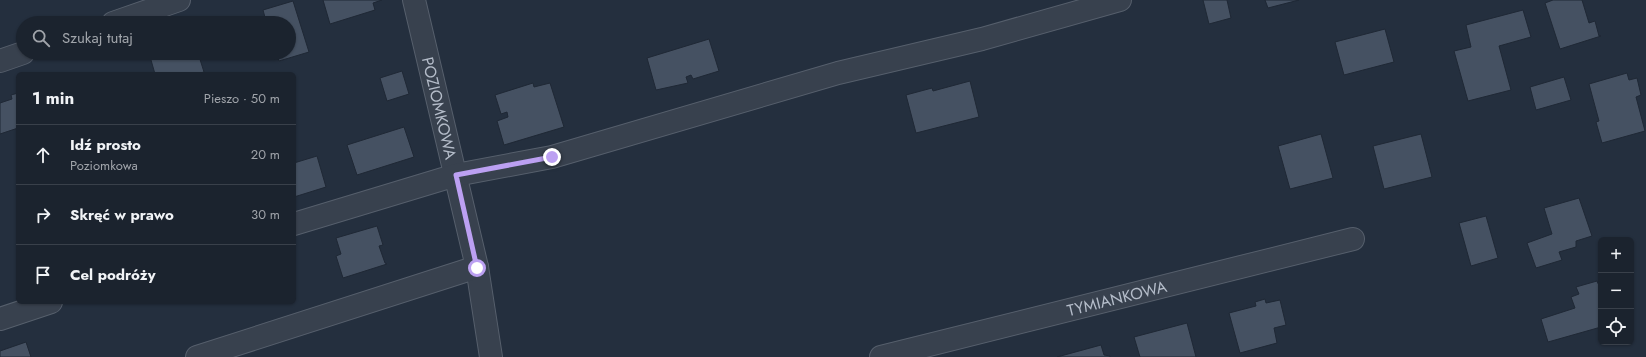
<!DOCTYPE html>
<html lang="pl">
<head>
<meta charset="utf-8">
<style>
  body { margin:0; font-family:Jost,sans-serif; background:#282f3a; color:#f1f3f6 }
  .controls { position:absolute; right:12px; bottom:12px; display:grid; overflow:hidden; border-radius:6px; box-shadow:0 1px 3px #0004 }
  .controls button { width:36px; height:36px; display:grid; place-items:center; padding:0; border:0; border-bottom:1px solid #39404a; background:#1b232e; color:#f1f3f6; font:20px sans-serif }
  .stop { position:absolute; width:12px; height:12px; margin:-9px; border:3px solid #bca0f2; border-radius:50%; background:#fff }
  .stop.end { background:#bca0f2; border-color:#fff; box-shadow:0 1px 4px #0008 }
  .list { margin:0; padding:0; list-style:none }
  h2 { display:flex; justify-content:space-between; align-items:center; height:52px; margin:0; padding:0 16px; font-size:17px }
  h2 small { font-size:13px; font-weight:400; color:#a0a4aa }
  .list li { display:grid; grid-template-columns:26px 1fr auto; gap:12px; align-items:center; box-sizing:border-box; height:60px; padding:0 16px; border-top:1px solid #39404a }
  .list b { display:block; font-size:15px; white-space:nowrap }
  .list p { margin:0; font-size:13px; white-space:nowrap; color:#a0a4aa }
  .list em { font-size:13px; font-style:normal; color:#a0a4aa }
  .icon { flex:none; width:22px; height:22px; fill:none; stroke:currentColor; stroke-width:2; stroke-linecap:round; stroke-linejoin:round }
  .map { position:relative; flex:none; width:1646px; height:357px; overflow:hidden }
  .search { position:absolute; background:#1b232e; box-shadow:0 1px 3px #0004; left:16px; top:16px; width:280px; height:44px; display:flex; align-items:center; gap:10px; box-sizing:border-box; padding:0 14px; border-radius:22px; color:#a0a4aa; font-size:15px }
  .panel { position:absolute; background:#1b232e; box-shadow:0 1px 3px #0004; left:16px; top:72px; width:280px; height:232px; border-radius:6px }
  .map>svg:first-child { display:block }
  .building { fill:#455162; stroke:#1f2835 }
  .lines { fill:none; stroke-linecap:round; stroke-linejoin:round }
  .minor-casing { stroke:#565f6c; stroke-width:24 }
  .minor { stroke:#38414e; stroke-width:22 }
  .route { stroke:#bca0f2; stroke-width:5 }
  .labels { text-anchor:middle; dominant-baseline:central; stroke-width:3; stroke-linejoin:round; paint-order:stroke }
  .street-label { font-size:16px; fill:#b4bcc9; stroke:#1d2633 }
</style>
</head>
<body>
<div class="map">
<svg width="1646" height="357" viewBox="0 0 1646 357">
  <rect width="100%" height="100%" fill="#242f3e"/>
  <path class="building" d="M323 0H382L373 3 375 10 330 24Z
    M1203 0H1227L1231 18 1209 24Z
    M1265 0H1299L1268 8Z
    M1553 0H1582L1589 23 1595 21 1599 36H1601L1560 49 1545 3Z
    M293 1 309 52 279 61 276 53H289V23H258L266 21 263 10Z
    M1523 10 1531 37 1499 46 1511 90 1468 101 1454 51 1471 47 1466 25Z
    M1385 29 1394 62 1344 75 1335 42Z
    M709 39 719 71 693 79 691 75 686 77 688 83 656 90 647 58Z
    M149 53H198L204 72 197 74H155Z
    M402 71 409 94 387 101 380 78Z
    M1627 73 1629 80 1637 78 1641 95 1636 97 1645 131 1602 143 1596 122 1599 121 1589 84Z
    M1564 77 1571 100 1536 110 1530 87Z
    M970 81 979 117 916 133 906 95 932 88 933 91Z
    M533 83 534 87 550 83 564 127 504 145 497 121 508 117 507 112 501 114 495 95Z
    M18 93V128L0 134V103L12 99 11 95Z
    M404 127 414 157 357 175 347 145Z
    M1321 134 1333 178 1290 189 1278 146Z
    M1421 134 1432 177 1384 189 1373 146Z
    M317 156 326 187 294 197V163Z
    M1579 198 1592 236 1576 241V247L1559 252 1562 260 1536 268 1527 243 1552 234 1544 208Z
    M1486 216 1498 258 1471 266 1459 223Z
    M377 226 383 245 379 246 385 263 387 264 343 278 336 256 341 254 336 238Z
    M1597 281 1600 288H1601V327L1548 342 1541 319 1575 308 1571 297 1579 294 1576 287Z
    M1265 299 1266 303 1280 300 1286 325 1274 328 1277 343 1240 353 1229 313 1256 306 1255 302Z
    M1187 323 1196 357H1140L1134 337Z
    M26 342 31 357H0V351Z
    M1101 345 1104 355 1110 356V357H1057Z"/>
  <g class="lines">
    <g class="minor-casing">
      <g id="minor">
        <path id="s1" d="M414 0 477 267 491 357"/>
        <path d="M113 23 179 0"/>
        <path d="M0 61 23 53"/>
        <path d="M294 224 456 175 552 157 838 73 982 39 1120 0"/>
        <path d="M0 319 51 302"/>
        <path d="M197 357 477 267"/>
        <path id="s2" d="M881 357 1353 239"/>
      </g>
    </g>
    <use href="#minor" class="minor"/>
  </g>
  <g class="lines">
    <path class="route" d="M477 268 456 175 552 157"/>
  </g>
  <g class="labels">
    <g class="street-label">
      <text stroke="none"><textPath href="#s1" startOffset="111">POZIOMKOWA</textPath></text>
      <text stroke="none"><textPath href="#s2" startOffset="243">TYMIANKOWA</textPath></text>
    </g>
  </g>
</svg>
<div class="controls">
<button>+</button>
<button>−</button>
<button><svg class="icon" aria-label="locate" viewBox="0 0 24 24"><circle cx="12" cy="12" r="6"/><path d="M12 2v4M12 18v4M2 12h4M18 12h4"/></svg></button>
</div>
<div class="stop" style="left:477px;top:268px"></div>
<div class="stop end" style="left:552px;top:157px"></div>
<div class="search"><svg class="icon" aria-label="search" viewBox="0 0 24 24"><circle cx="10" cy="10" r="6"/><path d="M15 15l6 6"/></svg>Szukaj tutaj</div>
<section class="panel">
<h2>1 min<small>Pieszo · 50 m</small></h2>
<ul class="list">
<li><svg class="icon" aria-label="ahead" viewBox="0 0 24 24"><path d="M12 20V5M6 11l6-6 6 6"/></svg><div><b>Idź prosto</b><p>Poziomkowa</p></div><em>20 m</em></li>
<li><svg class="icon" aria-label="right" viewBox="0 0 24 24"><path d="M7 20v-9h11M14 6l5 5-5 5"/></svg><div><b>Skręć w prawo</b></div><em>30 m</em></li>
<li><svg class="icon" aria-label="arrive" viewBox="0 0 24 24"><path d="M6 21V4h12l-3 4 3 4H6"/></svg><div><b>Cel podróży</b></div></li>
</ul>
</section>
</div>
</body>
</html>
